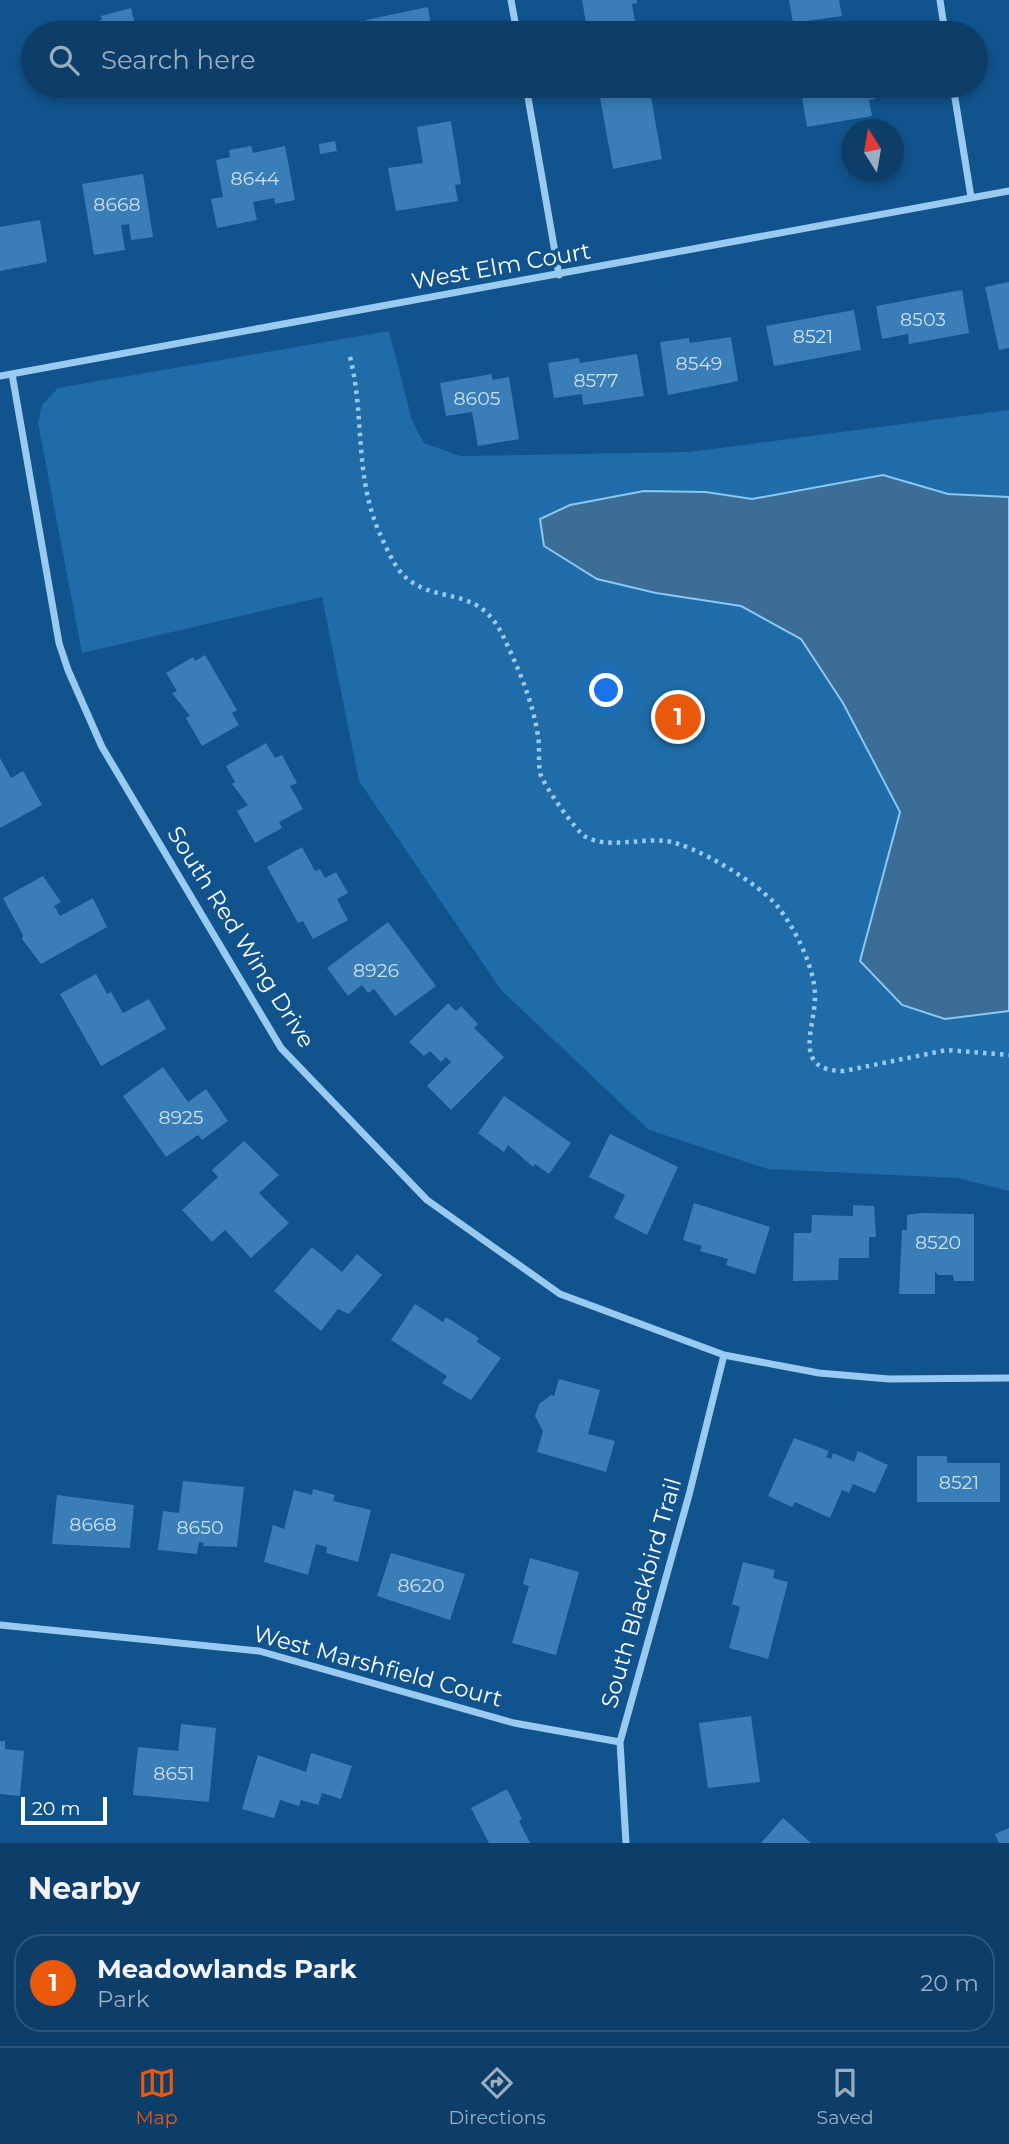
<!DOCTYPE html>
<html lang="en">
<head>
<meta charset="utf-8">
<style>
  body { margin:0; font-family:Montserrat,sans-serif; background:#1b4971; color:#f1f3f6 }
  .compass { position:absolute; left:841px; top:119px; width:63px; height:63px; border-radius:50%; background:#0d3e69; box-shadow:0 4px 10px #0003; rotate:349deg }
  .scale { position:absolute; left:21px; bottom:18px; width:86px; box-sizing:border-box; padding-left:7px; border:4px solid #fff; border-top:0; font-size:19px; line-height:24px; white-space:nowrap; color:#fff; -webkit-text-stroke:5px #11538c; paint-order:stroke }
  .you { position:absolute; left:607px; top:691px; width:24px; height:24px; margin:-18px; border:5px solid #fff; border-radius:50%; background:#1a73e8; box-shadow:0 0 0 10px #1a73e833 }
  .badge { display:grid; place-items:center; width:46px; height:46px; border-radius:50%; background:#ea580c; color:#fff; font-size:23px; font-weight:700 }
  .pin { position:absolute; translate:-50% -50%; border:4px solid #fff; box-shadow:0 2px 7px #0006 }
  .list { margin:0; padding:0; list-style:none }
  h2 { display:flex; justify-content:space-between; align-items:center; height:91px; margin:0; padding:0 28px; font-size:30px }
  h2 small { font-size:23px; font-weight:400; color:#9aaec0 }
  .list li { display:grid; grid-template-columns:46px 1fr auto; gap:21px; align-items:center; box-sizing:border-box; height:98px; margin:0 14px 14px; padding:0 14px; border:2px solid #2d577d; border-radius:28px }
  .list b { display:block; font-size:26px; white-space:nowrap }
  .list p { margin:0; font-size:23px; white-space:nowrap; color:#9aaec0 }
  .list em { font-size:23px; font-style:normal; color:#9aaec0 }
  .icon { flex:none; width:38px; height:38px; fill:none; stroke:currentColor; stroke-width:2; stroke-linecap:round; stroke-linejoin:round }
  .map { position:relative; flex:none; width:1009px; height:1843px; overflow:hidden }
  .search { position:absolute; background:#0d3e69; box-shadow:0 4px 10px #0003; left:21px; right:21px; top:21px; height:77px; display:flex; align-items:center; gap:18px; box-sizing:border-box; padding:0 24px; border-radius:38px; color:#9aaec0; font-size:26px }
  .sheet { height:203px; background:#0d3e69 }
  nav { display:flex; justify-content:space-around; align-items:center; box-sizing:border-box; height:98px; border-top:2px solid #2d577d; background:#0d3e69; font-size:19px; color:#9aaec0 }
  nav a { display:grid; justify-items:center; gap:4px }
  nav .on { color:#ea580c }
  .map>svg:first-child { display:block }
  .green { fill:#1f6ca9 }
  .water { fill:#3b6d96; stroke:#89c7f5; stroke-width:2 }
  .building { fill:#397eb6 }
  .lines { fill:none; stroke-linecap:round; stroke-linejoin:round }
  .path { stroke:#98caf2; stroke-width:4.5; stroke-dasharray:3.5 5; stroke-linecap:butt }
  .minor { stroke:#98caf2; stroke-width:7 }
  .labels { text-anchor:middle; dominant-baseline:central; stroke-width:7; stroke-linejoin:round; paint-order:stroke }
  .number-label { font-size:19px; fill:#cedfed }
  .street-label { font-size:23px; fill:#fff; stroke:#11538c }
</style>
</head>
<body>
<div class="map">
<svg width="1009" height="1843" viewBox="0 0 1009 1843">
  <rect width="100%" height="100%" fill="#11538c"/>
  <path class="green" d="M389 331 412 420 424 443 460 456 689 452 1009 410V1191L957 1178 768 1169 649 1130 501 990 359 781 322 597 82 653 38 423 42 405 58 388Z"/>
  <path class="water" d="M883 475 948 494 1009 497V1011L945 1019 902 1005 860 961 900 812 843 703 801 639 741 606 656 593 597 579 544 546 540 519 570 505 644 491 706 492 752 499Z"/>
  <path class="building" d="M582 0H637V3L632 4 637 33H594L593 26 587 28Z
    M789 0H839L842 16 793 23Z
    M428 7 432 33H369L366 20Z
    M131 8 137 33H53L102 20 101 16Z
    M378 86H411V87L379 93Z
    M635 86H649L662 159 613 169 599 92Z
    M800 86H873L875 99 869 100 872 116 807 127Z
    M451 121 461 184 455 185 458 201 396 211 388 168 423 163 417 127Z
    M335 141 337 151 320 154 319 144Z
    M251 146 253 153 285 146 295 200 275 204 274 198 253 202 257 220 217 228 211 199 223 197 216 160 230 157 229 150Z
    M143 174 153 237 131 240 129 224 121 225 125 250 94 255 82 184Z
    M40 220 47 262 0 271V227Z
    M1009 282V348L999 350 985 287Z
    M962 290 969 333 909 344 908 334 882 339 876 306Z
    M854 310 861 350 774 366 766 326Z
    M731 337 738 381 668 395 660 342 689 338 690 343Z
    M637 354 644 396 583 405 582 394 554 398 548 363 579 358 580 363Z
    M492 374V380L509 377 519 439 478 446 472 412 446 416 440 383Z
    M205 655 237 710 232 713 239 725 202 746 186 718 190 716 172 693 177 691 166 673 193 657 195 661Z
    M266 743 275 758 282 755 297 783 290 786 303 809 279 822 282 828 255 843 237 811 248 805 232 784 235 782 226 766Z
    M0 758 11 778 23 771 42 805 0 828Z
    M302 847 315 871 320 869 325 878 336 872 348 893 337 899 348 920 313 939 303 921 298 923 267 867Z
    M43 876 61 902 54 906 60 916 93 898 107 927 41 964 22 939 23 935 3 898Z
    M388 922 436 986 395 1016 374 989 368 993 362 985 348 996 327 968Z
    M96 974 107 994 111 992 123 1013 149 999 166 1029 101 1066 60 994Z
    M448 1003 456 1011 461 1006 478 1024 474 1028 504 1057 451 1110 427 1086 451 1062 446 1057 441 1062 430 1051 424 1056 409 1042Z
    M163 1067 188 1102 206 1089 228 1121 202 1140 198 1135 166 1157 123 1096Z
    M504 1096 571 1143 549 1174 535 1164 533 1167 508 1145 504 1152 478 1133Z
    M610 1134 678 1167 647 1235 614 1218 625 1195 589 1177Z
    M244 1141 279 1175 259 1193 289 1223 251 1258 225 1230 212 1242 182 1210 218 1177 212 1170Z
    M694 1203 770 1227 755 1274 726 1265 728 1259 700 1251 702 1246 683 1240Z
    M853 1205 874 1206 876 1237H869V1258H839L838 1280 793 1281 794 1233H811L812 1215 853 1216Z
    M921 1213 974 1214V1281H954L953 1275H938L935 1271V1294H899L902 1230H907V1215Z
    M312 1247 342 1272 357 1254 382 1275 349 1314 338 1309 321 1331 274 1291Z
    M415 1304 443 1322 446 1317 479 1338 477 1342 501 1358 471 1400 442 1383 447 1376 391 1340Z
    M559 1379 600 1390 588 1434 615 1441 606 1472 537 1452 543 1431 535 1416 539 1404 551 1395 554 1396Z
    M794 1438 829 1451 826 1457 831 1459 833 1453 854 1462 858 1451 888 1465 875 1493 853 1484 849 1493 842 1490 830 1518 795 1502 792 1507 768 1496Z
    M917 1456H947V1463H1000V1502H917Z
    M183 1481 244 1487 237 1547 203 1546 204 1543 199 1542 197 1554 158 1550 163 1511 179 1513Z
    M313 1489 335 1495 333 1501 371 1510 358 1562 326 1553 327 1547 316 1544 308 1575 264 1562 273 1525 284 1529 294 1490 312 1495Z
    M57 1495 134 1505 130 1548 52 1544Z
    M391 1553 465 1574 450 1620 377 1596Z
    M530 1558 579 1572 556 1655 512 1643 529 1586 523 1584Z
    M743 1562 775 1570 773 1578 788 1582 768 1659 729 1648 740 1607 732 1604Z
    M751 1716 760 1782 708 1788 699 1723Z
    M181 1724 216 1728 209 1802 133 1795 138 1747 178 1751Z
    M0 1741H5V1749L24 1751 20 1796 0 1794Z
    M311 1753 352 1766 341 1799 322 1793 318 1805 301 1800 299 1806 280 1800 274 1818 242 1809 258 1755 306 1772Z
    M507 1789 522 1819 519 1821 530 1843H489L471 1808Z
    M783 1818 811 1843H761Z
    M1009 1828V1843H999L995 1834Z"/>
  <g class="lines">
    <path class="path" d="M350 357C365 416 354 477 380 534 386 547 393 564 403 575 436 607 477 582 503 636 518 667 533 702 538 736 540 748 538 761 540 773 543 784 576 832 586 837 608 849 641 838 665 841 694 844 760 884 778 907 795 928 814 967 815 994 816 1027 790 1071 844 1071L947 1050 1009 1055"/>
    <path class="minor" d="M511 0 517 33
      M940 0 945 33
      M526 86 559 275
      M953 86 971 197
      M12 374 59 643 68 670 102 747 281 1048 427 1200 560 1294 724 1355 819 1373 889 1379 1009 1378
      M0 376 1009 191
      M0 1625 259 1651 514 1723 620 1742
      M626 1843 620 1742 689 1495 724 1355"/>
  </g>
  <g class="labels">
    <g class="number-label">
      <text x="255" y="178">8644</text>
      <text x="117" y="204">8668</text>
      <text x="923" y="319">8503</text>
      <text x="813" y="336">8521</text>
      <text x="699" y="363">8549</text>
      <text x="596" y="380">8577</text>
      <text x="477" y="398">8605</text>
      <text x="376" y="970">8926</text>
      <text x="181" y="1117">8925</text>
      <text x="938" y="1242">8520</text>
      <text x="959" y="1482">8521</text>
      <text x="93" y="1524">8668</text>
      <text x="200" y="1527">8650</text>
      <text x="421" y="1585">8620</text>
      <text x="174" y="1773">8651</text>
    </g>
    <g class="street-label">
      <text transform="translate(501 266) rotate(-10)">West Elm Court</text>
      <text transform="translate(241 937) rotate(58)">South Red Wing Drive</text>
      <text transform="translate(641 1593) rotate(-74)">South Blackbird Trail</text>
      <text transform="translate(378 1666) rotate(15)">West Marshfield Court</text>
    </g>
  </g>
</svg>
<svg class="compass" viewBox="-18 -18 36 36"><path d="M0-13l5 13h-10z" fill="#e53935"/><path d="M0 13l5-13h-10z" fill="#9aaec0"/></svg>
<div class="scale">20 m</div>
<div class="you"></div>
<div class="pin badge" style="left:678px;top:717px">1</div>
<div class="search"><svg class="icon" aria-label="search" viewBox="0 0 24 24"><circle cx="10" cy="10" r="6"/><path d="M15 15l6 6"/></svg>Search here</div>
</div>
<section class="sheet">
<h2>Nearby<small></small></h2>
<ul class="list">
<li><span class="badge">1</span><div><b>Meadowlands Park</b><p>Park</p></div><em>20 m</em></li>
</ul>
</section>
<nav>
<a class="on"><svg class="icon" aria-label="map" viewBox="0 0 24 24"><path d="M3 6l6-2 6 2 6-2v14l-6 2-6-2-6 2zM9 4v14M15 6v14"/></svg>Map</a>
<a><svg class="icon" aria-label="directions" viewBox="0 0 24 24"><path d="M12 3l9 9-9 9-9-9zM9 14v-3h6M13 9l2 2-2 2"/></svg>Directions</a>
<a><svg class="icon" aria-label="saved" viewBox="0 0 24 24"><path d="M7 4h10v16l-5-4-5 4z"/></svg>Saved</a>
</nav>
</body>
</html>
